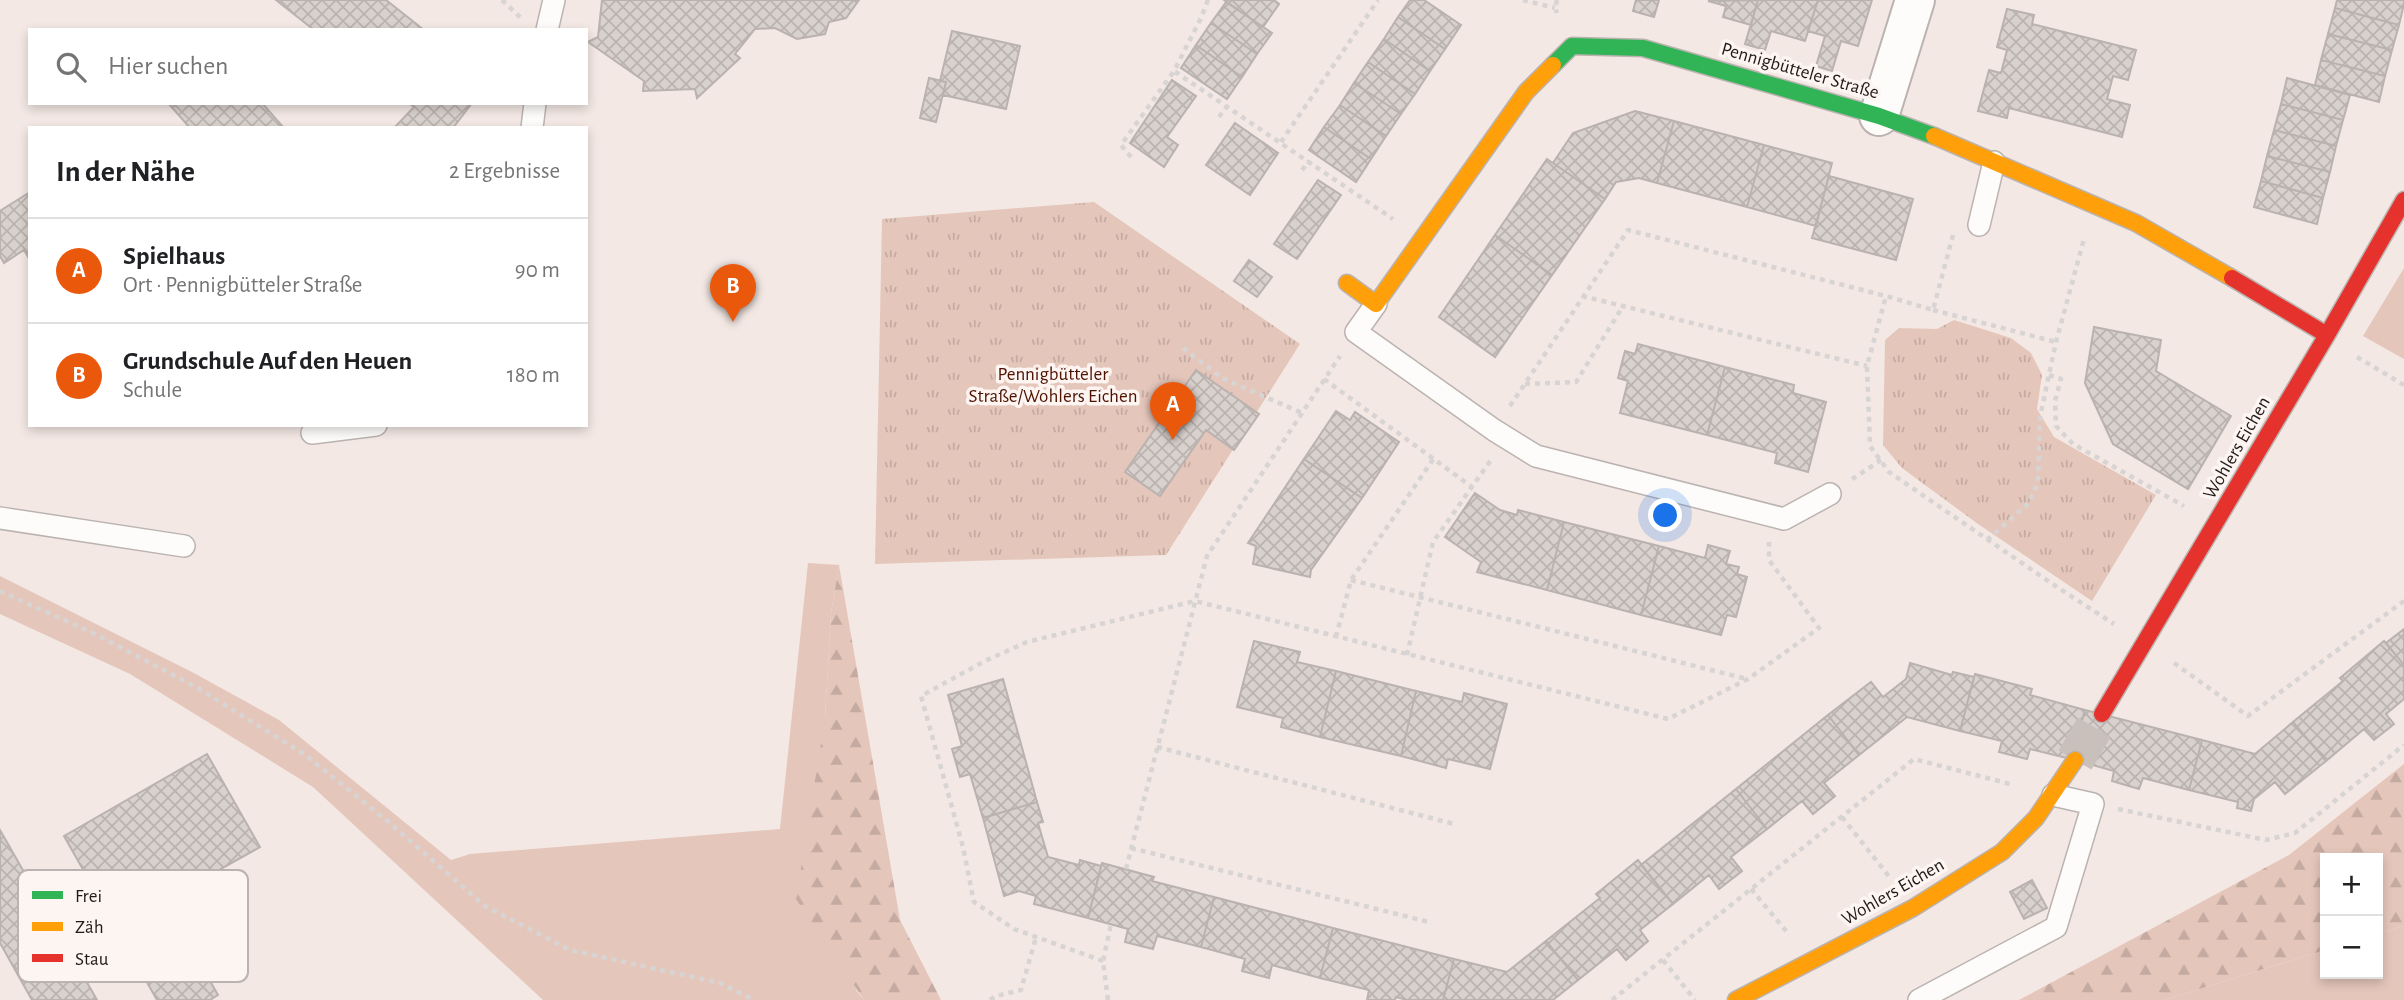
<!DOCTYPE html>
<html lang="de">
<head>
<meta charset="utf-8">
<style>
  body { margin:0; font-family:"Alegreya Sans",sans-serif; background:#f6f6f6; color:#202124 }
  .controls { position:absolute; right:21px; bottom:21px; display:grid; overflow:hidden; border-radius:0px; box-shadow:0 4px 10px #0003 }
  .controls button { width:63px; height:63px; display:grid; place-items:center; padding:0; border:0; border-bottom:2px solid #e0e0e0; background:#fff; color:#202124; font:35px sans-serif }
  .you { position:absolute; left:1666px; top:516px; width:24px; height:24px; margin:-18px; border:5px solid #fff; border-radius:50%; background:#1a73e8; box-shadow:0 0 0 10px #1a73e833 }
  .badge { display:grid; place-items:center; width:46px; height:46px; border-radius:50%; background:#ea580c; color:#fff; font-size:23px; font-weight:700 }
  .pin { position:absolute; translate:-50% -58px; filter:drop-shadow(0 2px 4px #0008) }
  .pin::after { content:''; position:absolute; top:37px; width:24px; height:21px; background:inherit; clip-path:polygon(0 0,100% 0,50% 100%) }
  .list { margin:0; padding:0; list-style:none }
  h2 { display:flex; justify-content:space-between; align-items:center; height:91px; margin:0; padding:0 28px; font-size:30px }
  h2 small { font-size:23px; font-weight:400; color:#757577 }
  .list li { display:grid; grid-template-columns:46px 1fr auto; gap:21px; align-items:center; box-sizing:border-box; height:105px; padding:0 28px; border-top:2px solid #e0e0e0 }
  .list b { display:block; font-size:26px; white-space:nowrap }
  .list p { margin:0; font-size:23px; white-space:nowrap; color:#757577 }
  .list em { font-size:23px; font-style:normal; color:#757577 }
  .icon { flex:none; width:38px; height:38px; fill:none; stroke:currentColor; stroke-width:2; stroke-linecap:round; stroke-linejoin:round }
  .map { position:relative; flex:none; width:2404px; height:1000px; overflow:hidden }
  .search { position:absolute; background:#fff; box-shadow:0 4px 10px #0003; left:28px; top:28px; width:560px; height:77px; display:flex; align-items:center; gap:18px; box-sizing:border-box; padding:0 24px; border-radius:0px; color:#757577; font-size:26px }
  .panel { position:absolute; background:#fff; box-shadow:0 4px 10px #0003; left:28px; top:126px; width:560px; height:301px; border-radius:0px }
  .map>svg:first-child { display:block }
  .grass { fill:#e5c6bb }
  .forest { fill:url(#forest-firs) }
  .park { fill:url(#park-tufts) }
  .building { fill:url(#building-cross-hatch); stroke:#bab2af; stroke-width:2 }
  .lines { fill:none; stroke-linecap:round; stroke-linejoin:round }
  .secondary-tunnel { stroke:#c9bfbb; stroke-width:38; stroke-dasharray:38 19; stroke-linecap:butt }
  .lane-casing { stroke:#bbb3b0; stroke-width:24 }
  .street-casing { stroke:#bbb3b0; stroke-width:42 }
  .fast-casing { stroke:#bbb3b0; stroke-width:19 }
  .slow-casing { stroke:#bbb3b0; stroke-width:19 }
  .jam-casing { stroke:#bbb3b0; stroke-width:19 }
  .path { stroke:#d7d4d3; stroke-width:4.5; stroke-dasharray:5 5; stroke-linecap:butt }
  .lane { stroke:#fdfcfb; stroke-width:21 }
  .street { stroke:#fdfcfb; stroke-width:38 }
  .fast { stroke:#30b455; stroke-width:16 }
  .slow { stroke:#ff9f0a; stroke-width:16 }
  .jam { stroke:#e5322d; stroke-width:16 }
  .labels { text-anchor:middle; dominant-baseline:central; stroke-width:7; stroke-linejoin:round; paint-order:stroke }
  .street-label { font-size:19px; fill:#211a18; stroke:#fdf5f2 }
  .park-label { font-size:19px; fill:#4f1200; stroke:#fdf5f2 }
  .key { fill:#fdf5f2; stroke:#bbb3b1; stroke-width:2 }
  .key-label { font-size:19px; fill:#211a18 }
</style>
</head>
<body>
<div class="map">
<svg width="2404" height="1000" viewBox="0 0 2404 1000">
  <defs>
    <pattern id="forest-firs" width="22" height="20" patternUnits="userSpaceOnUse" patternTransform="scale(1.75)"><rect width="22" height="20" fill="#e5c6bb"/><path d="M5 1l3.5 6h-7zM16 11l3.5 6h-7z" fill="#c4aaa0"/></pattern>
    <pattern id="park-tufts" width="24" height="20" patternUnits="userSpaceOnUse" patternTransform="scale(1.75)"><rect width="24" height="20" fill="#e5c6bb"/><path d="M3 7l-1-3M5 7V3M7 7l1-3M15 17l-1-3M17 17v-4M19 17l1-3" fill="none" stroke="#c4aaa0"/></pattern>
    <pattern id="building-cross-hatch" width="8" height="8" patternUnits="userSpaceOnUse" patternTransform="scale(1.75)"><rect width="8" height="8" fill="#d9d1cd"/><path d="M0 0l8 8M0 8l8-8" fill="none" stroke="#bab3af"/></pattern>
  </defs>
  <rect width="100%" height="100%" fill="#f3e8e4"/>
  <path class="grass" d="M2404 268V359L2363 336Z
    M808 563 839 565 831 613 825 718 856 990 864 1000H543L313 787 130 674 0 614V576L192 672 279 720 451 860 470 854 780 829Z
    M2404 926V1000H2164L2325 950V974H2378V934Z"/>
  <path class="forest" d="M839 565 900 920 941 1000H864L796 899 825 718 831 613Z
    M2404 764V926L2378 934V858H2325V950L2164 1000H2019L2289 855Z"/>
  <path class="park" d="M1094 202 1300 344 1166 555 875 564 882 219Z
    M1954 320 2011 338 2031 353 2042 375 2037 409 2054 437 2156 495 2092 601 1978 524 1902 468 1883 445 1885 340 1899 328 1937 329Z"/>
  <path class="building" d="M276 0H386L424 30H314Z
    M602 0H859L846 18 829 22 825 34 797 39 775 28 755 29 735 54 740 58 697 98 695 89 643 91 644 81 588 42 598 37Z
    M1224 0H1274L1279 4 1263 27Z
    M1410 0H1424L1461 25 1445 49 1398 17Z
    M1636 0H1659L1654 17 1633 11Z
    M1758 0 1751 25 1723 17 1726 6 1708 1Z
    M1758 0H1818L1805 41 1771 31 1765 50 1745 44Z
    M1818 0H1872L1858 46 1841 41 1832 71 1816 66 1825 36 1808 31Z
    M2337 0H2404V4L2399 25 2335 8Z
    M1226 2 1272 33 1257 54 1211 23Z
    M2335 8 2399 25 2392 50 2328 34Z
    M2007 9 2034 15 2032 24 2136 50 2128 80 2113 76 2107 99 2130 105 2122 137 2009 108 2007 118 1978 111 1989 70 2001 73 2007 50 1997 47Z
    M1398 17 1445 49 1430 71 1384 39Z
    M1211 23 1257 54 1242 77 1196 45Z
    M952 31 1020 46 1006 109 943 95 946 82 940 81Z
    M2328 34 2392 50 2385 76 2321 60Z
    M1384 39 1430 71 1415 94 1368 62Z
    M1196 45 1242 77 1227 99 1181 68Z
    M2321 60 2385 76 2379 102 2315 85Z
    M1368 62 1415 94 1401 114 1354 83Z
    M929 78 946 82 936 122 920 118Z
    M2287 78 2350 95 2343 120 2281 104Z
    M1172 80 1196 96 1167 137 1178 145 1164 167 1130 143Z
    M1354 83 1401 114 1386 136 1340 105Z
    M168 103H262L284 128H190Z
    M409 103H472L453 128H394L414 107Z
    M2281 104 2343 120 2336 146 2274 130Z
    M1340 105 1386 136 1371 159 1324 127Z
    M1635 111 1674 121 1657 183 1639 178 1616 182 1605 199 1553 163 1573 133Z
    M1674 121 1764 145 1747 207 1657 183Z
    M1235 123 1278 153 1250 195 1206 165Z
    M1324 127 1371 159 1356 182 1309 150Z
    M2274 130 2336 146 2330 172 2267 156Z
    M1764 145 1832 163 1816 226 1747 207Z
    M2267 156 2330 172 2323 198 2261 181Z
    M1547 159 1605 199 1552 275 1495 235Z
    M1829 176 1913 199 1896 260 1812 238Z
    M1318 180 1341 195 1297 259 1274 244Z
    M2261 181 2323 198 2317 224 2254 207Z
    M30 192V260L24 250 4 263 0 256V211Z
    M1495 235 1552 275 1495 357 1439 317Z
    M1249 260 1272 277 1257 297 1234 281Z
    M2094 327 2161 340 2156 371 2231 416 2188 489 2113 444 2085 383Z
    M1638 344 1725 367 1707 435 1620 413 1628 381 1618 378 1625 351 1635 354Z
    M1725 367 1794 385 1793 393 1826 402 1808 472 1775 463 1777 453 1707 435Z
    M1196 370 1259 414 1234 450 1206 430 1160 496 1125 472Z
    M1336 411 1350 420 1355 412 1399 442 1362 498 1304 459Z
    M1304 459 1362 498 1311 570 1310 577 1253 564 1256 546 1248 543Z
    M1475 493 1500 510 1517 515 1518 510 1564 522 1547 590 1477 572 1481 562 1445 537Z
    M1564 522 1659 546 1641 615 1547 590Z
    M1708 545 1730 551 1726 564 1739 567 1737 574 1747 577 1736 617 1727 615 1721 635 1641 615 1659 546 1705 558Z
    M2404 629V665L2386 643Z
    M1254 641 1300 652 1297 662 1336 671 1320 737 1281 727 1283 718 1237 707Z
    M2384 641 2404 665V699L2386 714 2394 724 2374 740 2364 729 2326 761 2293 722 2343 681 2340 678Z
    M1910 663 1952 675 1953 672 1974 677 1960 731 1907 717 1859 755 1828 715 1871 682 1883 697 1906 679Z
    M1336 671 1416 691 1401 756 1320 737Z
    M1975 674 2032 689 2030 695 2085 710 2071 759 2030 749 2027 759 1999 752 2002 741 1960 731Z
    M1003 679 1037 802 983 818 970 774 960 777 952 749 962 746 948 695Z
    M1416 691 1462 702 1464 693 1507 704 1490 769 1448 759 1446 768 1401 756Z
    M2085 710 2202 740 2189 790 2143 778 2139 789 2112 781 2114 771 2071 759Z
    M1828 715 1859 755 1824 783 1835 796 1813 814 1802 801 1767 829 1736 789Z
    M2293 722 2326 761 2285 794 2275 782 2254 799 2251 811 2237 808 2238 802 2189 790 2202 740 2255 754Z
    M207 754 260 847 164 901 218 995 210 1000H157L64 836Z
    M1736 789 1767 829 1731 857 1742 871 1719 889 1709 875 1673 904 1641 865Z
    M1037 802 1043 822 1038 823 1048 857 1079 865 1080 860 1101 866 1088 918 1034 904 1036 896 1019 891 1004 896 983 818Z
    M0 830 97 1000H32L0 943Z
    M1638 860 1673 904 1640 930 1648 941 1626 960 1617 949 1578 980 1546 941 1600 898 1596 894Z
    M1102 863 1154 877 1152 881 1214 897 1201 947 1157 936 1153 949 1125 942 1128 929 1088 918Z
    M2032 880 2047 908 2024 919 2010 892Z
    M1214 897 1333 928 1320 978 1272 965 1269 978 1242 971 1245 959 1201 947Z
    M1333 928 1454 959 1443 1000H1407L1396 997 1395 1000H1367L1369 990 1320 978Z
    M1546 941 1578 980 1553 1000H1443L1454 959 1507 972Z"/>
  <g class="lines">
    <path class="secondary-tunnel" d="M2075 760 2102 714"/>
    <g class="lane-casing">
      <path id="lane" d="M547 30 554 0
        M532 128 535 103
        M1979 225 1994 162
        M1376 304 1356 332 1494 430 1536 456 1784 519 1830 494
        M312 433 376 425
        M0 518 184 546
        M1919 1000 2056 927 2093 804 2053 795"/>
    </g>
    <g class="street-casing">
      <path id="street" d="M1879 116 1915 0"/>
    </g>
    <g class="fast-casing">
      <path id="fast" d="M1553 65 1572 46 1643 48 1879 116 1934 136"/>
    </g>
    <g class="slow-casing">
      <path id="slow" d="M1934 136 2136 223 2232 278
        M1347 283 1376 304 1526 92 1553 65
        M1736 1000 1913 908 2002 852 2036 818 2075 760"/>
    </g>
    <g class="jam-casing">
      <path id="jam" d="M2232 278 2327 335
        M2102 714 2327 335 2404 200"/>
    </g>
    <path class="path" d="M502 0 522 19
      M1208 0 1201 18 1174 71 1393 219
      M1523 0 1555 8
      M1557 0 1555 8 1557 13
      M1219 117 1227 106
      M1281 142 1378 0
      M1131 157 1121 145 1174 71
      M1302 170 1309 161
      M1953 235 1933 310 1886 296 1867 366 1870 446 1889 472 2054 585 2114 624
      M1582 296 1867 366
      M1933 310 2056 342
      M1183 348 1222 378 1302 413
      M2357 357 2404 385
      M2049 375 2061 379 2055 401 2056 426 2073 444 2184 506
      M1324 379 1472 487
      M1525 384 1576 382 1623 306
      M1510 406 1628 230 1886 296
      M1852 479 1881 460
      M1987 540 2029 503 2038 482 2040 417 2056 342 2084 239
      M1351 580 1747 679
      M0 591 95 634 196 687 304 754 385 819 485 906 570 950 720 983 754 1000
      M1336 637 1351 580 1434 458
      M1407 655 1433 542 1491 460
      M2174 663 2248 716 2404 601
      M1157 747 1454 824
      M2118 809 2266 840 2295 833 2404 745
      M1842 817 1891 879
      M1131 848 1429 922
      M1126 869 1207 556 1340 356
      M1751 889 1787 932
      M1663 960 1695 1000
      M1103 961 1014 929 974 902 963 847 921 696 985 661 1027 642 1195 601 1668 719 1748 679 1819 628 1769 560V542
      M990 1000 996 996 1021 990 1036 937
      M1108 1000 1103 961 1111 924
      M1612 1000 1914 759 2014 785"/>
    <use href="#lane" class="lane"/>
    <use href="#street" class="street"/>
    <use href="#fast" class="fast"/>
    <use href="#slow" class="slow"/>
    <use href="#jam" class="jam"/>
  </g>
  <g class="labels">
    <g class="street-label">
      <text transform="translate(1800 71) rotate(16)">Pennigbütteler Straße</text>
      <text transform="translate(2237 448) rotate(-60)">Wohlers Eichen</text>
      <text transform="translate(1893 892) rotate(-30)">Wohlers Eichen</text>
    </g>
    <g class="park-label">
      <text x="1053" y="374">Pennigbütteler<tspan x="1053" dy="22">Straße/Wohlers Eichen</tspan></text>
    </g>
  </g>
  <rect x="18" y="870" width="230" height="112" rx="10" class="key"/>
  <rect x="32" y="891" width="31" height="8" fill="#30b455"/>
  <rect x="32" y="922" width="31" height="9" fill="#ff9f0a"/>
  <rect x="32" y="954" width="31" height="8" fill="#e5322d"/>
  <g class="key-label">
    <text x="75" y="902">Frei</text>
    <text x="75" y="933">Zäh</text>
    <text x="75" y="965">Stau</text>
  </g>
</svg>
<div class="controls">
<button>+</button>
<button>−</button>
</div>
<div class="you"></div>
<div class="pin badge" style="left:1173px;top:440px">A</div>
<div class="pin badge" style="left:733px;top:322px">B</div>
<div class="search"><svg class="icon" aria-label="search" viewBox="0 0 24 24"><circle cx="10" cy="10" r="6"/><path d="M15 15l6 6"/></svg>Hier suchen</div>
<section class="panel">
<h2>In der Nähe<small>2 Ergebnisse</small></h2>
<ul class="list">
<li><span class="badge">A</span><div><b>Spielhaus</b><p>Ort · Pennigbütteler Straße</p></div><em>90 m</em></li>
<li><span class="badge">B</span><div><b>Grundschule Auf den Heuen</b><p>Schule</p></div><em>180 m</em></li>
</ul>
</section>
</div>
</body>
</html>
